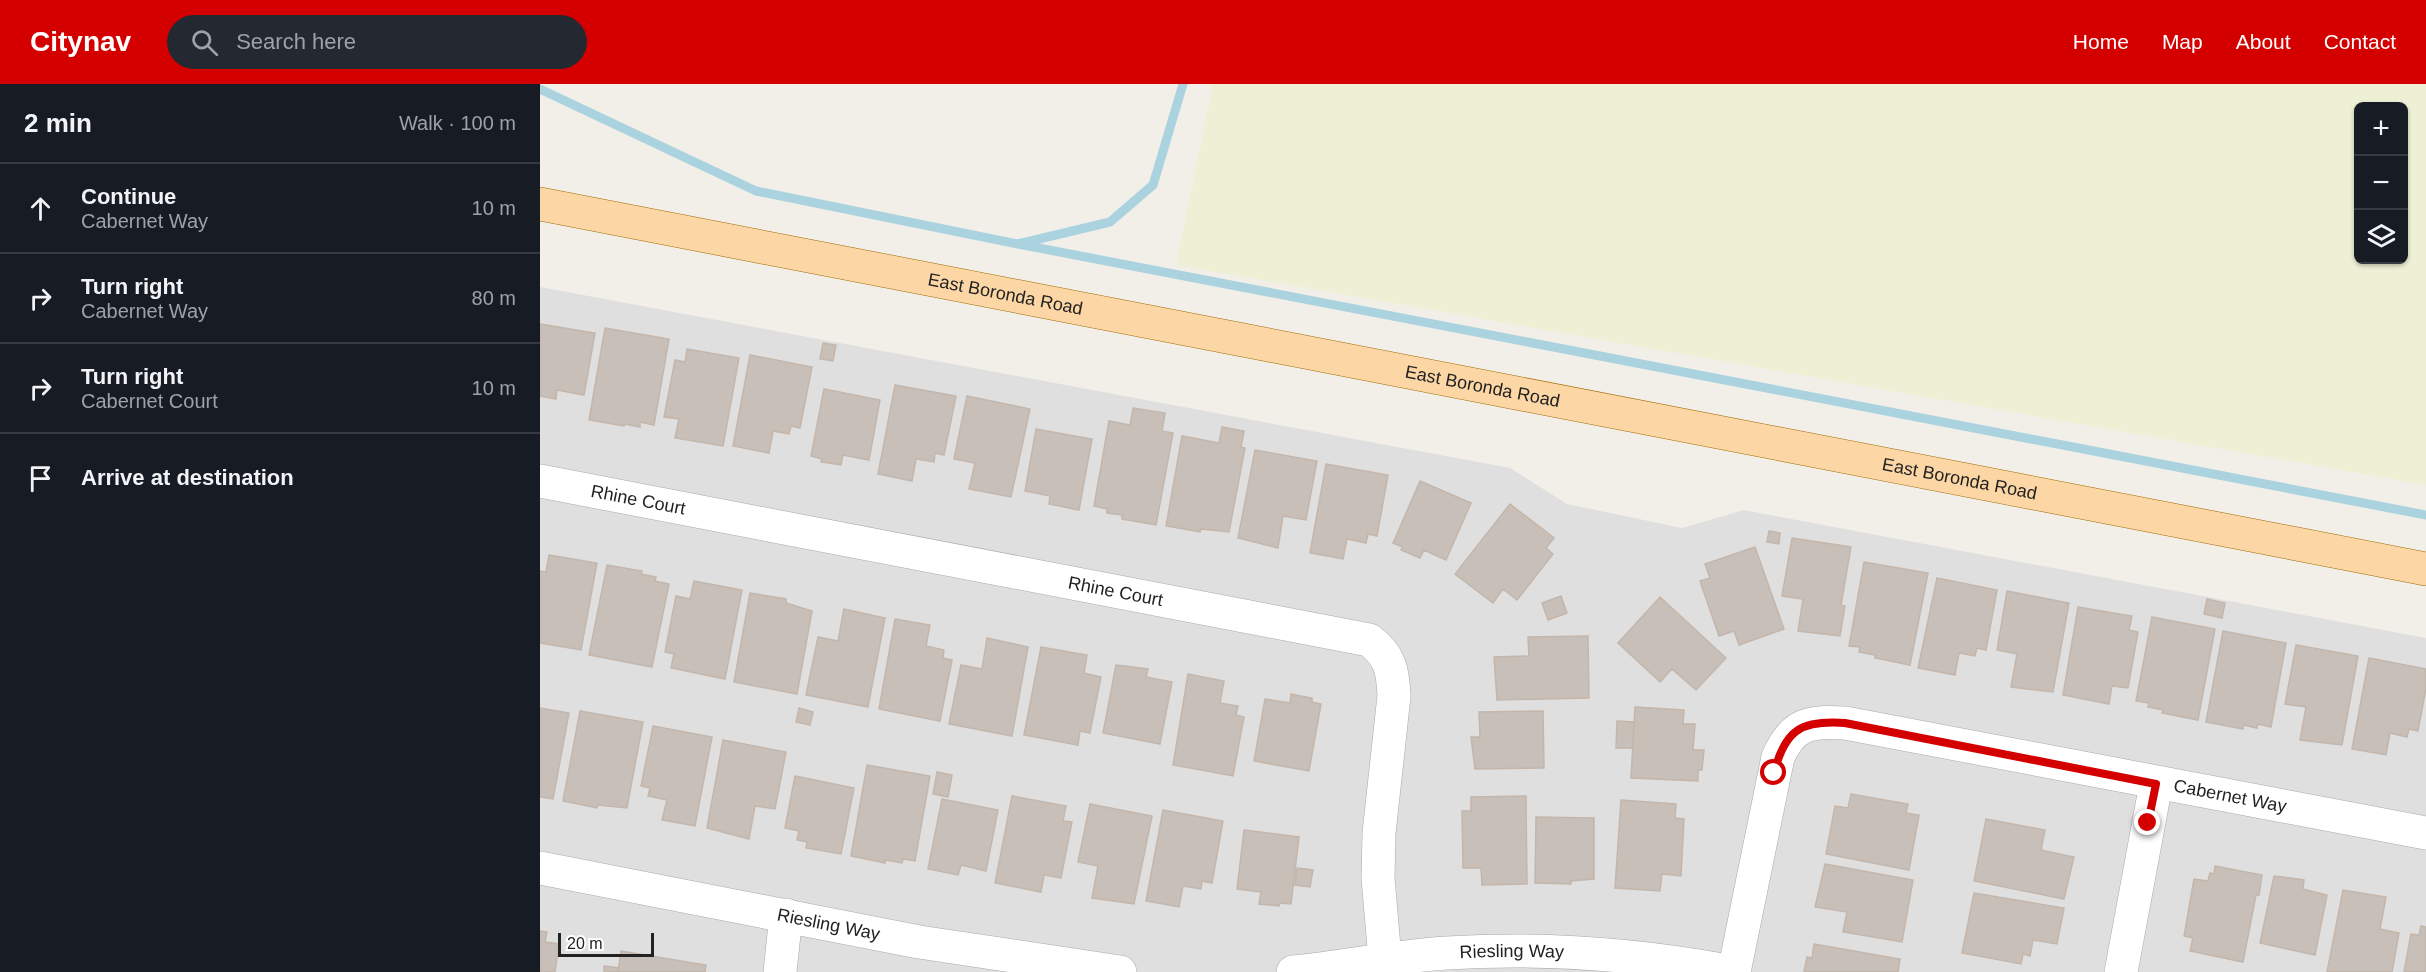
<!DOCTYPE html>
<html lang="en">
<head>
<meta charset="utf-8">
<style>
  body { margin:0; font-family:Helvetica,sans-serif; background:#242831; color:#f1f3f6 }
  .controls { position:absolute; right:18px; top:18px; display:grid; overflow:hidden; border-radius:9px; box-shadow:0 2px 4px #0004 }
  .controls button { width:54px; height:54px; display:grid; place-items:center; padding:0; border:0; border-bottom:2px solid #363941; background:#171b24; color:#f1f3f6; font:30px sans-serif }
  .scale { position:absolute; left:18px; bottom:15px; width:96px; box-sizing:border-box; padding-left:6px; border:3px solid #222; border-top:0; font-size:16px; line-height:21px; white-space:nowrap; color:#222; -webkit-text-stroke:4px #fff; paint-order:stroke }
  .stop { position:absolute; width:18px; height:18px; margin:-14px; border:4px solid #d40000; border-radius:50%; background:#fff }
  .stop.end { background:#d40000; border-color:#fff; box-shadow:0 2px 6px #0008 }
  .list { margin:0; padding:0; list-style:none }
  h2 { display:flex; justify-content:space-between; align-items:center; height:78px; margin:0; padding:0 24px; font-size:26px }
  h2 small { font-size:20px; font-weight:400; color:#9ea1a6 }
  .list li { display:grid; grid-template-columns:39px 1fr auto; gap:18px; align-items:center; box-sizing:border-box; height:90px; padding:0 24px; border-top:2px solid #363941 }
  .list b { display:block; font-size:22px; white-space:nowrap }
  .list p { margin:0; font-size:20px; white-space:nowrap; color:#9ea1a6 }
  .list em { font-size:20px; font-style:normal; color:#9ea1a6 }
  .icon { flex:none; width:33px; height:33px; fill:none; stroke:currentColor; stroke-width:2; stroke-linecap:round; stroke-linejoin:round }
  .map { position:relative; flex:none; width:1886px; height:888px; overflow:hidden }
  header { display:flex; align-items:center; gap:36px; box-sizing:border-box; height:84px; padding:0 30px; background:#d40000; color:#fff }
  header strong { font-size:28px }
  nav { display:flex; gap:33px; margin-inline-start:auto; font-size:21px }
  .search { width:420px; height:54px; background:#242831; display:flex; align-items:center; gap:15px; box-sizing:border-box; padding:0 21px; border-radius:33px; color:#9ea1a6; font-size:22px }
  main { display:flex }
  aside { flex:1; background:#171b24 }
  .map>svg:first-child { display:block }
  .residential { fill:#e0dfdf }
  .farmland { fill:#eef0d5; fill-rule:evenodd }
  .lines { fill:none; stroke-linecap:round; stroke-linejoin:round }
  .stream { stroke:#aad3df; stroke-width:9 }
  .building { fill:#c7bfb8; stroke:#c4b6ab; stroke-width:1.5 }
  .minor-casing { stroke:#a9a9a9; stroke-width:34 }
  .major-casing { stroke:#a06b00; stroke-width:34 }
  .minor { stroke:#fff; stroke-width:33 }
  .major { stroke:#fcd6a4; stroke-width:33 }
  .route { stroke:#d40000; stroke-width:8 }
  .labels { text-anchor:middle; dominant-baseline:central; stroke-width:5; stroke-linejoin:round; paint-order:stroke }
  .street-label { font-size:18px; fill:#222; stroke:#fff }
</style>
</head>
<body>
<header>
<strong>Citynav</strong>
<div class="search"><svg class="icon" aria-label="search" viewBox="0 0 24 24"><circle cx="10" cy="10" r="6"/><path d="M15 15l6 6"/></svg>Search here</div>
<nav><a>Home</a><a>Map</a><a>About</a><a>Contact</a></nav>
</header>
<main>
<aside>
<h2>2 min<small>Walk · 100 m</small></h2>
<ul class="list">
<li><svg class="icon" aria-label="ahead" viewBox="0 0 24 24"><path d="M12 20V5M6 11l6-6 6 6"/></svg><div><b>Continue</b><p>Cabernet Way</p></div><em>10 m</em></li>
<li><svg class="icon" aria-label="right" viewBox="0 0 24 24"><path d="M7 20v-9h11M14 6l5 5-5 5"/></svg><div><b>Turn right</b><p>Cabernet Way</p></div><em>80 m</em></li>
<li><svg class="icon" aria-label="right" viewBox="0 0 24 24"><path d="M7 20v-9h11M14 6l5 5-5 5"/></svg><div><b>Turn right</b><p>Cabernet Court</p></div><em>10 m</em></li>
<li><svg class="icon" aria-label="arrive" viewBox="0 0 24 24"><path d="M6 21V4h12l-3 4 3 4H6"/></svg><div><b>Arrive at destination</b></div></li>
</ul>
</aside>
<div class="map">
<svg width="1886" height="888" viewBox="0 0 1886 888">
  <rect width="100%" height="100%" fill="#f2efe9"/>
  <path class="residential" d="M0 203 970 384 1027 420 1142 444 1204 426 1886 554V888H0Z"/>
  <path class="farmland" d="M673 0H1886V401L636 181ZM1818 22H1864V176H1818Z"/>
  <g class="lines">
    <path class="stream" d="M0 5 216 107 478 160 570 138 613 101 643 0
      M478 160 1886 431"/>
  </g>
  <path class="building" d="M0 240 55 249 44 311 17 306 16 315 0 312Z
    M65 244 129 255 114 341 100 338V343L85 340 84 342 49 336Z
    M283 259 296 261 293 277 280 275Z
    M147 265 199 274 183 362 135 354 139 335 124 333 135 276 145 278Z
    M210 271 272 283 260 344 251 342 249 350 233 347 229 369 193 362Z
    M355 301 416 312 404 371 395 369 394 378 376 375 372 397 338 390Z
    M284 305 340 316 329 376 303 371 301 381 281 378 282 375 271 372Z
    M427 312 490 325 471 413 429 405 435 379 414 375Z
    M593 324 625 329 622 347 633 349 616 441 582 435V431L567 429V425L554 422 569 337 590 341Z
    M682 343 704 347 701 363 705 364 689 448 661 445 660 448 626 442 642 352 679 359Z
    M496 345 552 355 539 426 509 420 510 412 485 407Z
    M715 366 777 377 766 436 743 432 738 464 698 454Z
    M786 380 848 391 837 452 828 450 826 459 807 455 803 475 770 469Z
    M880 397 931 419 906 476 884 466 880 474 861 466 863 463 853 459Z
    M970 420 1014 454 1006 464 1013 470 977 516 963 505 953 519 915 490Z
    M1229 447 1240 449 1239 460 1227 458Z
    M1252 454 1311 463 1301 521 1305 522 1300 552 1258 547 1263 515 1242 512Z
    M1215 463 1244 545 1199 561 1194 547 1179 552 1160 497 1170 494 1165 480Z
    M9 471 57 479 41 566 0 559V487L6 488Z
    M1324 478 1388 489 1370 581 1335 574V571L1319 568 1320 563 1309 562Z
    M67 481 102 487 101 490 116 493 115 497 129 500 112 583 49 571Z
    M1397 494 1457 506 1446 566 1437 564 1435 572 1419 569 1415 591 1378 584Z
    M154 497 202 506 185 595 131 584 134 570 125 568 136 512 150 515Z
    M1467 507 1529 519 1513 608 1471 603 1477 570 1457 566Z
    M210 509 246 515V519L272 527 257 610 194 598Z
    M1021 512 1027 529 1008 536 1002 519Z
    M1120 513 1186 574 1156 606 1132 585 1120 598 1078 559Z
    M1667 515 1685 519 1682 534 1664 530Z
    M1538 523 1592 532 1589 546 1598 548 1588 604 1572 602 1569 620 1523 611Z
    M304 525 345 534 328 623 266 611 278 553 298 557Z
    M1612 533 1675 545 1658 636 1622 629 1623 626 1608 623 1609 619 1596 617Z
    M355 535 390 541 386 562 404 566 403 574 412 576 400 637 339 625Z
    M1683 547 1746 559 1731 643 1718 640 1717 644 1703 641V645L1666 638Z
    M1048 552 1049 614 957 616 954 573 989 572 988 553Z
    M447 554 488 563 472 652 409 640 421 581 442 585Z
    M1756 561 1818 572 1802 661 1760 656 1766 623 1745 620Z
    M501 563 547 571 544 589 561 593 550 649 540 647 538 661 484 651Z
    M1829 574 1886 585V604L1878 647 1869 645 1867 653 1850 649 1846 671 1812 665Z
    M576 581 608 585 606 593 632 598 620 660 563 649Z
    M648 590 684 597 680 619 698 622 696 631 704 633 693 692 633 681Z
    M751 610 772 614V618L781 620 769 687 714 677 725 615 750 619Z
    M1095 623 1144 626 1143 640H1155L1153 666H1164L1162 686H1158V697L1091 694Z
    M0 624 29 629 13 715 0 713Z
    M259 624 273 628 270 641 256 638Z
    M40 627 103 638 87 724 58 721 57 724 23 717Z
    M1003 627 1004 684 935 685 931 653H940L939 628Z
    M1077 637 1094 638 1093 664H1076Z
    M113 642 172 653 155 742 122 736 127 716 108 712 110 704 101 702Z
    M183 656 246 668 235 725 215 722 209 755 167 744Z
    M327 681 390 692 375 777 363 775 362 779 345 776V779L311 772Z
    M397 688 412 691 408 713 393 710Z
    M255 692 314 704 301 770 266 764 267 758 257 756 259 747 245 744Z
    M1311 710 1368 720 1366 729 1379 731 1369 786 1286 770 1295 722 1308 724Z
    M472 712 526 722 523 737 532 738 521 794 504 791 501 808 455 799Z
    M986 712 987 800 942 801 941 784H923L922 727H931V713Z
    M402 715 458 726 446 787 421 781 418 791 388 785Z
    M1081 716 1136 720 1135 734 1144 735 1141 792 1122 790 1120 807 1075 804Z
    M550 720 612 732 594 820 552 814 558 782 538 778Z
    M623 726 683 737 672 799 662 797 661 805 643 802 639 823 606 817Z
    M996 733 1054 734V795L1031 797V800L995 799Z
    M1446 735 1505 746 1501 766 1534 773 1524 815 1434 797Z
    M704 746 759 753 751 820 740 819 739 822 719 820 721 808 697 805Z
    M1285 780 1373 796 1362 858 1303 848 1307 828 1275 823Z
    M1675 782 1722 791 1719 811H1716L1703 878 1650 867 1653 854 1644 852 1654 795 1668 797 1670 789 1674 790Z
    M757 784 773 786 770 803 755 801Z
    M1734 792 1764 796 1763 805 1787 811 1775 871 1720 859Z
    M1803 806 1846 813 1840 845 1859 849 1852 888H1787Z
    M1434 809 1524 824 1517 860 1493 856 1490 872 1483 870 1481 880 1422 869Z
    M1881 842 1886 843V888H1864L1871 850 1879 851Z
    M0 847 7 848 5 858 19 860 15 888H0Z
    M1274 860 1360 875 1358 888H1264L1267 873 1272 874Z
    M81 867 166 881 165 888H78Z
    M64 882 79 884 78 888H64Z"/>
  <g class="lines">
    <g class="minor-casing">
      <g id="minor">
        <path id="s1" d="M0 397 829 556C850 571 853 587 854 612L839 749 838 794 845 875"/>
        <path id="s2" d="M0 784 379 858 580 888"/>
        <path d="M240 888 246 831"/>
        <path id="s3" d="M753 888C805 883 855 872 907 869 1003 863 1098 870 1193 888"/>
        <path id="s4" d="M1194 888 1238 673C1253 639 1270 637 1305 639L1886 749"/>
        <path d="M1581 888 1616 700"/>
      </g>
    </g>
    <g class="major-casing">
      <g id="major">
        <path id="s5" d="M0 120 1886 485"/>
      </g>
    </g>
    <use href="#minor" class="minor"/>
    <use href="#major" class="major"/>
  </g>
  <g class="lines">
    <path class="route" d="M1234 689C1245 645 1262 636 1305 639L1616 700 1608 739"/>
  </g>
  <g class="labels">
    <g class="street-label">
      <text stroke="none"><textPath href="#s5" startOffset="474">East Boronda Road</textPath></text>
      <text stroke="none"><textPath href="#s5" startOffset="960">East Boronda Road</textPath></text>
      <text stroke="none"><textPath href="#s5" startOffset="1446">East Boronda Road</textPath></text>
      <text stroke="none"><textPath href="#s1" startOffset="100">Rhine Court</textPath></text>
      <text stroke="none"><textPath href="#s1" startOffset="586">Rhine Court</textPath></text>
      <text stroke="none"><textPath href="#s4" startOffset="694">Cabernet Way</textPath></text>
      <text stroke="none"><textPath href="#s2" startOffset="294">Riesling Way</textPath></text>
      <text stroke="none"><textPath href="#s3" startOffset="220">Riesling Way</textPath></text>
    </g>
  </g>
</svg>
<div class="controls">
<button>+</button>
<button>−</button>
<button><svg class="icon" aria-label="layers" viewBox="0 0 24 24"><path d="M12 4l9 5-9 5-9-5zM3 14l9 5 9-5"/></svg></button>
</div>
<div class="scale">20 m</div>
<div class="stop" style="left:1234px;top:689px"></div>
<div class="stop end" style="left:1608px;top:739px"></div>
</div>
</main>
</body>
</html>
